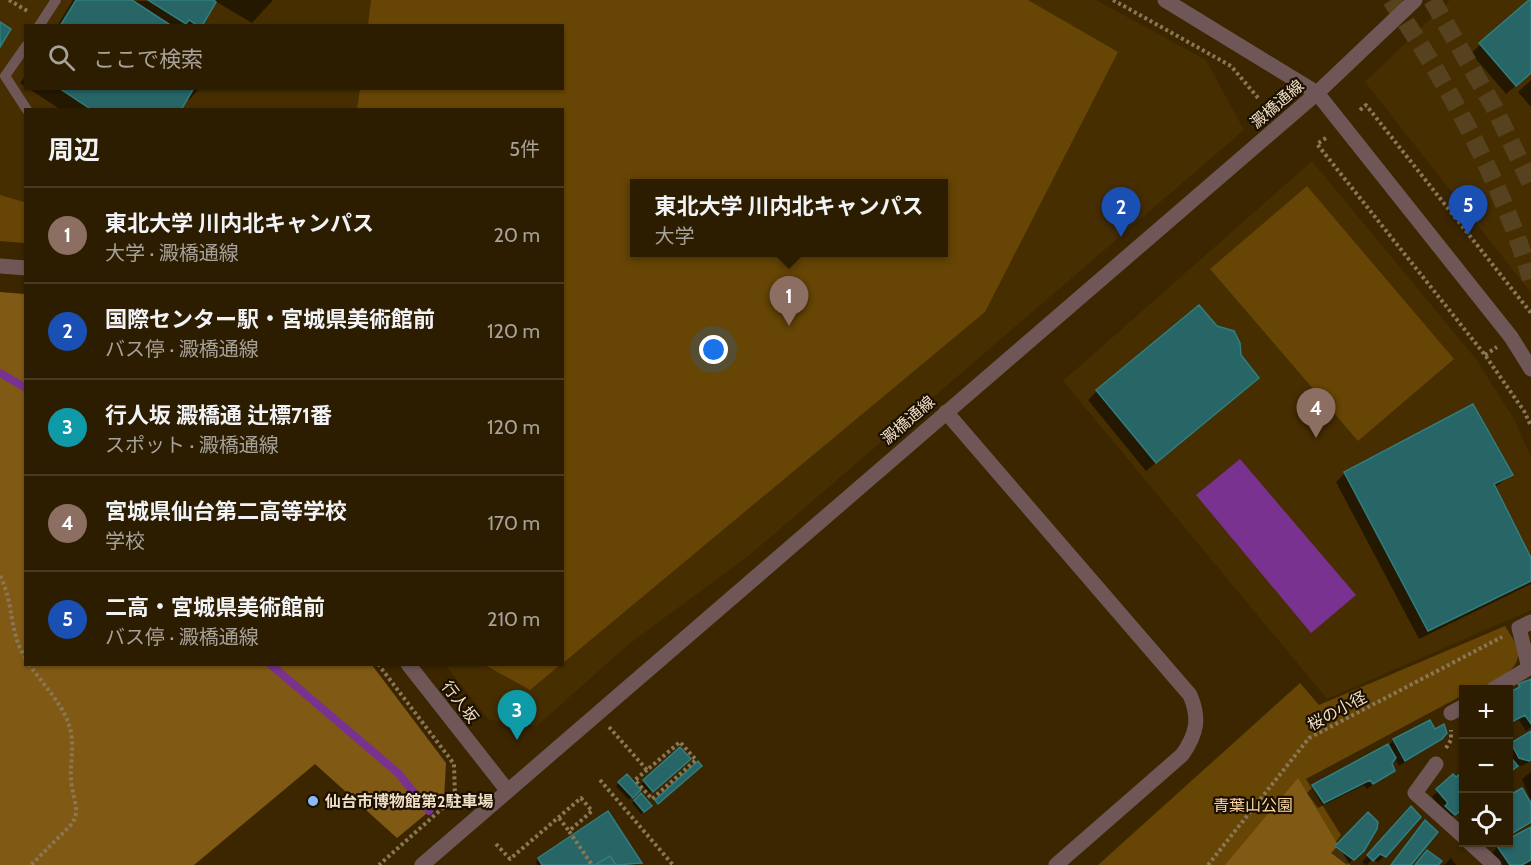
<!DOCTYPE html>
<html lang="ja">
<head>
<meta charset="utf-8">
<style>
  body { margin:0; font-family:Cabin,"Noto Sans JP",sans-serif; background:#34250a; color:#f1f3f6 }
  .controls { position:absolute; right:18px; bottom:18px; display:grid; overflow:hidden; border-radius:0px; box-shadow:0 2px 4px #0004 }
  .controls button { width:54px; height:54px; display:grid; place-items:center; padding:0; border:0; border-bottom:2px solid #483a22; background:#2c1c00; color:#f1f3f6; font:30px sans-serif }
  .you { position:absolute; left:714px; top:350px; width:21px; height:21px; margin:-15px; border:4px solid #fff; border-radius:50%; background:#1a73e8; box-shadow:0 0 0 9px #1a73e833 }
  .badge { display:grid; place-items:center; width:39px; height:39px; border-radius:50%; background:#d93025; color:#fff; font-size:20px; font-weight:700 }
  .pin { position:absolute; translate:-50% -50px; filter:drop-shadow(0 2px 3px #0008) }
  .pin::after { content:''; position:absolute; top:32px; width:21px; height:18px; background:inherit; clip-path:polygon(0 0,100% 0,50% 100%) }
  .popup { position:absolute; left:630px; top:179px; width:318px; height:78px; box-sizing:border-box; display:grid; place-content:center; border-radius:0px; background:#2c1c00; filter:drop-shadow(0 2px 4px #0005); font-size:20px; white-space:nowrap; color:#a6a199 }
  .popup b { font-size:22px; color:#f1f3f6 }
  .popup::after { content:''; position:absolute; left:50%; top:100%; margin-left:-12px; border:12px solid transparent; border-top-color:#2c1c00 }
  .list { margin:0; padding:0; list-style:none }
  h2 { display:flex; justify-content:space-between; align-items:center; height:78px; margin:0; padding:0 24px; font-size:26px }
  h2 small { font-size:20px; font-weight:400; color:#a6a199 }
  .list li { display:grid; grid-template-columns:39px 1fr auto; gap:18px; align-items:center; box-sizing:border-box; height:96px; padding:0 24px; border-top:2px solid #483a22 }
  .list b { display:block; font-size:22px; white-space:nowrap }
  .list p { margin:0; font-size:20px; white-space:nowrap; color:#a6a199 }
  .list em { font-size:20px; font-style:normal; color:#a6a199 }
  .icon { flex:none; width:33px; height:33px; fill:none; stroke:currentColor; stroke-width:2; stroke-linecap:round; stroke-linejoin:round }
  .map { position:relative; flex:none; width:1531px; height:865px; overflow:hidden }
  .search { position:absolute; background:#2c1c00; box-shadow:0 2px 4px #0004; left:24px; top:24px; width:540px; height:66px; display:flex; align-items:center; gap:15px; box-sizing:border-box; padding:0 21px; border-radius:0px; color:#a6a199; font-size:22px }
  .panel { position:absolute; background:#2c1c00; box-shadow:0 2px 4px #0004; left:24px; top:108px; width:540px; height:558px; border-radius:0px }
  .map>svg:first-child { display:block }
  .built { fill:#462e00; fill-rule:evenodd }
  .green { fill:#664505; fill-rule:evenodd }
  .forest { fill:#805a15 }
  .water { fill:#7a3290 }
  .shadow { fill:#0007 }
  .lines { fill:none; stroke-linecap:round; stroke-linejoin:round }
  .stream { stroke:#7a3290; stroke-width:8 }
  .building { fill:#276567; stroke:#307e80; stroke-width:1.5 }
  .motorway-tunnel { stroke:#56421e; stroke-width:18; stroke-dasharray:18 9; stroke-linecap:butt }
  .path { stroke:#8a7757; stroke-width:4; stroke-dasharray:3 3; stroke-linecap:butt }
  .service { stroke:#705757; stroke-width:10 }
  .minor { stroke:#705757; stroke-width:15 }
  .tertiary { stroke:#705757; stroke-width:15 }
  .poi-dot { fill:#8bb9fc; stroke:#1c1001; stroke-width:2 }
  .labels { text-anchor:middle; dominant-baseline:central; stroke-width:4.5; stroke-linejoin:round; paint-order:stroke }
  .street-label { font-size:16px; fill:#f0dfc7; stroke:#1c1001 }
  .poi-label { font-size:16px; font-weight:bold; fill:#f0dfc7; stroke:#1c1001; text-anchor:start }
  .park-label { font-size:16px; fill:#fad8a6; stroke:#1c1001 }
</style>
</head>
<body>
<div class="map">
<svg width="1531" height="865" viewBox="0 0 1531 865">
  <rect width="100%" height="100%" fill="#3b2600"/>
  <path class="built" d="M0 0H1096L1206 60 1244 130 751 554 629 644 537 726 489 720 445 665 562 664V110H26L25 243 0 241ZM26 26H562V88H26ZM634 184H944V252H634Z
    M1450 0H1531V293L1365 82Z
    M1312 161 1476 359 1514 419 1531 457V610L1327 699 1063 381Z"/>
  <path class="green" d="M371 0H1028L1118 52 985 312 563 663 562 110 357 109 360 89 562 88V26L368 25ZM634 184H944V252H634Z
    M1307 186 1454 359 1358 441 1210 269Z
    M0 195 24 202 25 198V243L0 241Z
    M1505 626C1509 633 1517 643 1518 652 1521 674 1481 689 1464 690L1463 695 1306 779 1341 835 1319 865H1098L1300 683 1319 705Z
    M485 665H560L530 690Z"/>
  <path class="forest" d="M0 292 25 294 26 664 372 665 446 763 444 799 397 838 315 764 194 865H0Z
    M1298 778 1350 865H1225Z"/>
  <path class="water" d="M1240 459 1356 595 1311 633 1196 495Z"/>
  <path class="shadow" d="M73 0 214 2 215 0H273L252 23 215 1 200 26H57Z
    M1531 0V73L1506 94 1471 53Z
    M26 75V87L20 83Z
    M1531 80V107L1518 92Z
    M28 88H200L189 100 186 98 179 110H61Z
    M1248 387 1146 471 1088 400 1097 391Z
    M1345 473 1511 475 1494 488 1531 561V584L1419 639 1336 482Z
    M1531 681V727L1526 731 1519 720 1508 725V693Z
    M1464 728V740L1460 739Z
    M1531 733V761L1521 766 1517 765 1508 773V747Z
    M1441 738 1399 766 1395 758 1390 762 1393 771 1367 789 1364 785 1326 804 1314 786 1388 746 1394 740Z
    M680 749 689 759 650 793 641 784Z
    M1531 772V799H1530L1522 779Z
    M626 776 639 790 629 800 616 786Z
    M1455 779 1464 808 1448 820 1432 796Z
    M1312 788 1324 805 1318 808 1307 793Z
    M641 795 650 806 641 814 632 803Z
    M1508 798 1531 806V823L1508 837Z
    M608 813 640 863 638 865H538L536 862 539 859Z
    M1368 814 1363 850 1347 865 1331 853Z
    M1406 814 1384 856 1378 862 1373 859 1366 865 1362 862Z
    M1531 828V865H1482L1498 846Z
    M1451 858 1456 865H1444Z"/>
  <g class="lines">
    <path class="stream" d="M0 373 26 388
      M270 664 398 773 429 811"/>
  </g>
  <path class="building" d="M76 0H132L172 26H60Z
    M148 0H214L216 2 202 26H198L189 20 186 24Z
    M1529 0H1531V73L1516 86 1479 43Z
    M0 22 11 29 0 47Z
    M59 88H194L181 110H92Z
    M1199 305 1217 326 1234 331 1240 343 1241 355 1259 378 1156 463 1096 390Z
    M1473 404 1513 475 1494 484 1531 558V581L1428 631 1344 472Z
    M1531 679V724L1525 715 1508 724V693L1520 687 1518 684Z
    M1430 720 1435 729 1444 724 1447 733 1442 739 1405 761 1393 739Z
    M1531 731V760L1529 761 1519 758 1511 743Z
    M1388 744 1396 758 1392 763 1395 771 1373 784 1370 780 1324 803 1312 785Z
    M680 747 691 759 653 792 643 780Z
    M1508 754 1518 766 1508 773Z
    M698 761 702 766 658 804 655 800Z
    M1464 771V808L1455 815 1445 806 1448 803 1436 789 1453 774 1456 777Z
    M627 774 641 790 633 798 618 782Z
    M1522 788 1531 803V822L1508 836V796Z
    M641 793 652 806 644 812 634 800Z
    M1411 806 1421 817 1386 857 1380 854 1373 861 1367 855Z
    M608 811 642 863 616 865 610 856 595 865H542L538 858Z
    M1368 812 1378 822 1377 829 1364 851 1354 860 1335 846Z
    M1425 820 1438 832 1411 865H1391Z
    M1531 827V860L1522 865H1510L1497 846 1508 842V839Z
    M1427 850 1442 861 1438 865H1415Z
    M610 856 616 865H595Z"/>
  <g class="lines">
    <path class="motorway-tunnel" d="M1391 0C1448 83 1502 183 1531 279
      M1432 0 1494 107 1531 184"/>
    <path class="path" d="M9 0 29 12
      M1113 0 1231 66 1259 99
      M1360 110 1366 105 1531 313
      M1326 138 1317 144 1485 355 1524 411 1531 426
      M1485 355 1497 347
      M0 576C14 602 9 634 26 659
      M29 664C45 688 70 710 72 740 73 756 69 771 72 787 74 802 81 813 70 826L31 865
      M378 664 454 764 455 797 379 865
      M609 727 647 770 680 742 696 760 652 799 635 780 647 770
      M1446 748 1451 740V730
      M600 780 673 865
      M559 818 569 831
      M496 844 510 859 581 798 592 811 569 831 592 865
      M1208 865 1309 738 1502 637"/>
    <path class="service" d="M39 26 56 0
      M26 46 5 76 27 110"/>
    <path class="minor" d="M1492 690 1529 668 1519 628 1531 622
      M1451 713 1464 706
      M1436 764 1415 793 1464 837
      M1469 842 1494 865"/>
    <path class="tertiary" d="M1165 0 1317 93 1511 337 1531 369
      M0 266 26 268
      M946 412 1190 695C1200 718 1197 734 1182 755L1056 865
      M408 664 507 790
      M422 865 1317 93 1415 0"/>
  </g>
  <circle class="poi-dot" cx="313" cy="801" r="6"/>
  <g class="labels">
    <g class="street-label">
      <text transform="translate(1277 104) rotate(-41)">澱橋通線</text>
      <text transform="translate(908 420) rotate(-41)">澱橋通線</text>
      <text transform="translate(460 702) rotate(52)">行人坂</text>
      <text transform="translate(1337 711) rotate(-28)">桜の小径</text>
    </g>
    <g class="poi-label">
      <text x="325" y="801">仙台市博物館第2駐車場</text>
    </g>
    <g class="park-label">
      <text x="1253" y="805">青葉山公園</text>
    </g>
  </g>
</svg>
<div class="controls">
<button>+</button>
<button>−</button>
<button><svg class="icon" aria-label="locate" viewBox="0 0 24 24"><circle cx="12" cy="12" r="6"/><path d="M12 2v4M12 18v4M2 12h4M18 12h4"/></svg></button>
</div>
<div class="you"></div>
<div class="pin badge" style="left:789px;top:326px;background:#8d6e63">1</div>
<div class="popup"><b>東北大学 川内北キャンパス</b>大学</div>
<div class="pin badge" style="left:1121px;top:237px;background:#1a4fb4">2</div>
<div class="pin badge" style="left:517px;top:740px;background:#0f9aa8">3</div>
<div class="pin badge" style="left:1316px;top:438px;background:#8d6e63">4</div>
<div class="pin badge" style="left:1468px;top:235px;background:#1a4fb4">5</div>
<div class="search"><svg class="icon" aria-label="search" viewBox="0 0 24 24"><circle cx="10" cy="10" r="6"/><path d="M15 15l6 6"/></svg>ここで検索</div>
<section class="panel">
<h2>周辺<small>5件</small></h2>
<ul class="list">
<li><span class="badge" style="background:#8d6e63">1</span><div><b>東北大学 川内北キャンパス</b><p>大学 · 澱橋通線</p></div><em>20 m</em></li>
<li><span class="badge" style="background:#1a4fb4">2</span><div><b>国際センター駅・宮城県美術館前</b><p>バス停 · 澱橋通線</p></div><em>120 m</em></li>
<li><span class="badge" style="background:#0f9aa8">3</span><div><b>行人坂 澱橋通 辻標71番</b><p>スポット · 澱橋通線</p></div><em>120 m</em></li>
<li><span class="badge" style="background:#8d6e63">4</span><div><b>宮城県仙台第二高等学校</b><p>学校</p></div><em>170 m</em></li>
<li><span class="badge" style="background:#1a4fb4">5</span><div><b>二高・宮城県美術館前</b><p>バス停 · 澱橋通線</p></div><em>210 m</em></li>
</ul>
</section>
</div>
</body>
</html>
